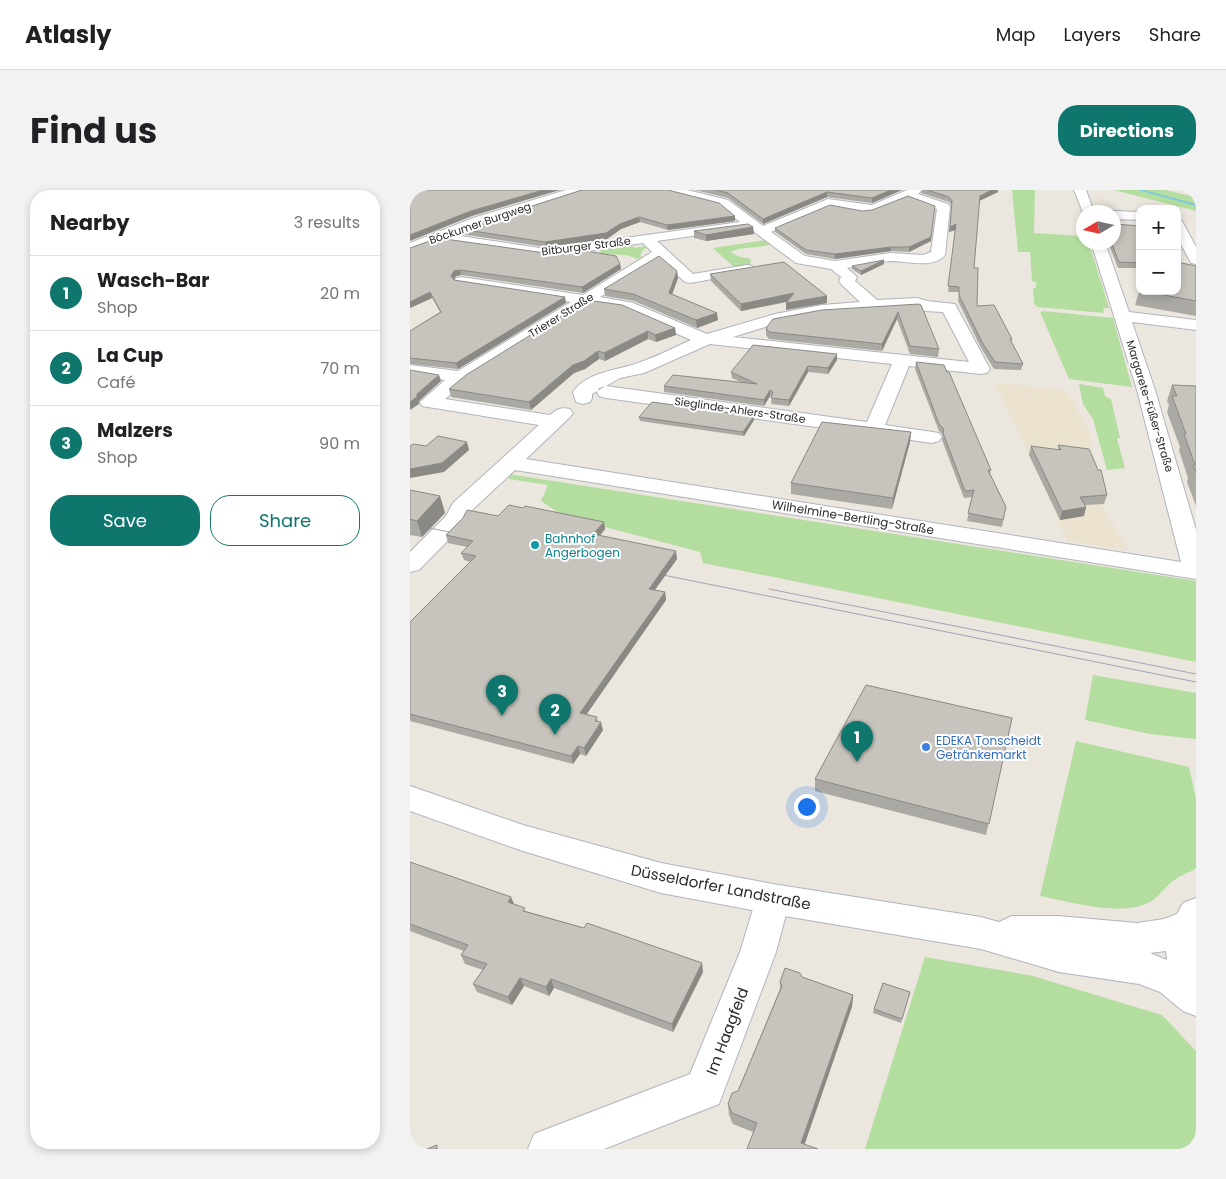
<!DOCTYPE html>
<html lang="en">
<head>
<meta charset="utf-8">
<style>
  body { margin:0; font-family:Poppins,sans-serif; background:#f2f2f2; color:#202124 }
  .controls { position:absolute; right:15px; top:15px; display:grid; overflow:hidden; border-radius:10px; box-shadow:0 2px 8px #0003 }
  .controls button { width:45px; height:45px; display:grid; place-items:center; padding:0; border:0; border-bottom:1px solid #e0e0e0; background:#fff; color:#202124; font:25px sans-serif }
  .compass { position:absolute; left:666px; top:15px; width:45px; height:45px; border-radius:50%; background:#fff; box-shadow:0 2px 8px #0003; rotate:261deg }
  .you { position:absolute; left:396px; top:616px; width:18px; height:18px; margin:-12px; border:4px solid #fff; border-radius:50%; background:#1a73e8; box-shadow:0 0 0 8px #1a73e833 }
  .badge { display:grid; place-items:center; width:32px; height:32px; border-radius:50%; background:#0f766e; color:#fff; font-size:16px; font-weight:700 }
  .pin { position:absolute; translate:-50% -41px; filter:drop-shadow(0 1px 2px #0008) }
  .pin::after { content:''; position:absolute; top:26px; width:18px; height:15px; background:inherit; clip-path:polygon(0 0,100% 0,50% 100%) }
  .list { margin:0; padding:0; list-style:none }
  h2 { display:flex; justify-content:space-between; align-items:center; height:65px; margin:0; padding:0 20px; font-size:21px }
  h2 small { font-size:16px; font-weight:400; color:#757577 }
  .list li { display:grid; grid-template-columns:32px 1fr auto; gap:15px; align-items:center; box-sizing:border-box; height:75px; padding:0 20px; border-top:1px solid #e0e0e0 }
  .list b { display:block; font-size:19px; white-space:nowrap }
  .list p { margin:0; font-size:16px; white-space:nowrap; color:#757577 }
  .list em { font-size:16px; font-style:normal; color:#757577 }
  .actions { display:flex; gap:10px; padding:15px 20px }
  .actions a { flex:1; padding:11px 0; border:1px solid #0f766e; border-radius:20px; text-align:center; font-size:18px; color:#0f766e }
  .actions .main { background:#0f766e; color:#fff }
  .map { position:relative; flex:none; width:786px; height:959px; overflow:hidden; border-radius:20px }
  header { display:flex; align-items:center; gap:30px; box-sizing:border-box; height:70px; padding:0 25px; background:#fff; border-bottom:1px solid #e0e0e0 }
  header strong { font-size:24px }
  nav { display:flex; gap:28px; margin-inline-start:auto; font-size:18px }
  .intro { display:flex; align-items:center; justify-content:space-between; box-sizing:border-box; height:120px; padding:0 30px }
  h1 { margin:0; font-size:35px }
  .button { padding:12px 22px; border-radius:20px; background:#0f766e; color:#fff; font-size:18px; font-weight:700 }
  main { display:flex; gap:30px; padding:0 30px }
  aside { flex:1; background:#fff; border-radius:20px; box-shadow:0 2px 8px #0003 }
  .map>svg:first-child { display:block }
  .education { fill:#ebe3cf }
  .green { fill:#b4dda0 }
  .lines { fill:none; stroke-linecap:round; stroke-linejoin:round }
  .stream { fill:#7bc6e3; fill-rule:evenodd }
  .street-casing { stroke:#b2b4bd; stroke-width:2 }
  .secondary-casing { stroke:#b2b4bd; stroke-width:2 }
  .street { fill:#fff; fill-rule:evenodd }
  .secondary { fill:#fff; fill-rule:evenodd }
  .tram { stroke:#a1a4b3; stroke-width:1 }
  .wall { fill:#aba9a3 }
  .shaded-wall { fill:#8b8984 }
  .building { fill:#c7c4bd; stroke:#8b8984 }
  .culture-dot { fill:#0f9aa8; stroke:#fff; stroke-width:2 }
  .shop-dot { fill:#3f7fe0; stroke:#fff; stroke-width:2 }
  .labels { text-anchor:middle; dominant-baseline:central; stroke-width:4; stroke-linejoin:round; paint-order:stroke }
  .far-street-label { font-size:11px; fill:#2b2b2b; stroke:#fff }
  .street-label { font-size:12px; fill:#2b2b2b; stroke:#fff }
  .culture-label { font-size:12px; fill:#0d838f; stroke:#fff; text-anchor:start }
  .shop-label { font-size:12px; fill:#366cbe; stroke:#fff; text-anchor:start }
  .near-street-label { font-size:15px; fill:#2b2b2b; stroke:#fff }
</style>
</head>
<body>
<header>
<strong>Atlasly</strong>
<nav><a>Map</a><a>Layers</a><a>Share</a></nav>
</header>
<div class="intro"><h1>Find us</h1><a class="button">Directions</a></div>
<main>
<aside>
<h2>Nearby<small>3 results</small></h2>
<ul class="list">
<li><span class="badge">1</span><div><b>Wasch-Bar</b><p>Shop</p></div><em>20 m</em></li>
<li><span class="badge">2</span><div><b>La Cup</b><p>Café</p></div><em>70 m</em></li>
<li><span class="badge">3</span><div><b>Malzers</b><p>Shop</p></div><em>90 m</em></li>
</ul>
<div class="actions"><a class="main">Save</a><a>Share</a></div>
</aside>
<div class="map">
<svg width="786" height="959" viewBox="0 0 786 959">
  <rect width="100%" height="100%" fill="#ebe6de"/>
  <path class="education" d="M585 192 656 201 677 235 696 322 718 360 657 351 647 331 649 330Z"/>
  <path class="green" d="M602 0H625L624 43 673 46 674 52 679 53 699 118H693L694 123 627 117 624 113 623 98H626V92L622 91 620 62H608Z
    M704 0H755L786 7V21Z
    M356 50 361 54C348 59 332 56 320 62L330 67 341 69 340 75 325 78 303 58Z
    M220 55 225 58 235 56 237 58 234 59 230 65 232 67 228 69 216 65 190 64 191 59Z
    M633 121 703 128 722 197 659 189 630 122Z
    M669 194 693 198 695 206 701 209 710 248 707 249 715 278 697 280 683 229 673 214Z
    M98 284 786 391V472L293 373 290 362 153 326 131 311 138 295 99 289Z
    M683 485 786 503V549L740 544 675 530Z
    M666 551 779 577 786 609V678C780 683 772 684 766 689 753 697 748 711 733 715 704 725 660 712 630 706Z
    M515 767 623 786 752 825 786 861V959H455Z"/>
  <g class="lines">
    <path class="stream" d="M728 0H734L786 14V16Z"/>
    <g class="street-casing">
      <path id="street" d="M156 0H175L173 3 73 34 44 45 136 59 330 32 310 16 259 3 257 0H277L318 10 353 36 418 9 462 15 497 0H512L508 4 538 14 540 17 535 65C524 79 497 71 481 71 467 72 452 75 437 78L447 87 445 91 467 110 507 108 517 111 545 114 580 179 577 183 571 184 499 176 475 235 529 243 532 247 529 251 522 253 196 208 189 206 187 202 189 198 196 196 457 232 482 174 300 154 234 183 210 188 182 204V208L180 212 173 214 166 212 163 202C177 182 204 181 225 174 244 168 263 158 281 150L213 120 178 115 57 191 35 209 140 225C147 219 151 217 160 219L163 223 160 227 116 269 771 372 727 200 681 52H695L719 122 786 130V140L722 132 745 200 786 340V389L105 280 61 321 54 334 9 380 0 382V362L36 326 43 313 129 235 12 216 10 212 35 190 0 185V175L48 181 161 112 51 95 46 94 44 91 46 88 51 87 173 105 242 62 233 53 136 67 29 51 0 62V53L63 28ZM498 8 527 19 521 62 513 65 481 63 425 71 395 66 361 42 420 17 452 23 462 22ZM339 38 386 73 421 79 431 87 429 91 431 94 450 112 412 115 365 124 297 144 223 113 190 107 250 70 275 92 280 93 342 82 344 79 342 76 337 75 283 84 247 51ZM505 118 515 121 533 122 559 172 323 147 368 133 412 125Z
        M664 0H676L684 22H674V25Z
        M704 21 730 22V30L704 29V22H699Z
        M767 30 772 31 786 57V74L781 73 767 47Z
        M363 694 375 698 380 709 366 762 309 914 194 959H118L124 944 280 884 330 762 346 709 351 698Z"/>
    </g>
    <g class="secondary-casing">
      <path id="secondary" d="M0 596 113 635 251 673 363 694 571 727 589 732 602 726H648L727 733 754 729 767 724 773 713 786 708V826L773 821 750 802 729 794 649 782 571 759 363 724 251 703 113 661 0 621ZM756 761 757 770 740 763Z"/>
    </g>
    <use href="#street" class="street"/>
    <use href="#secondary" class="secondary"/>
    <path class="tram" d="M0 334 54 345
      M243 383 786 492
      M359 399 786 484"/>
  </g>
  <path class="wall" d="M172 0 325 26V31L258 40 230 32 211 39 197 49 136 57 51 44 50 39Z
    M285 0H492L462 13 417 7 353 34 318 8Z
    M512 0H588V2L569 11 564 78 567 116 602 149 601 153 613 174 611 180 584 179 571 158 548 111 549 102H538L545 40 539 42 542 16 539 12 511 3Z
    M730 36V78H708L698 52H704Z
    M343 37 344 44 296 51 284 48V41Z
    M365 38 521 51 499 62 481 61 425 69 396 64 365 42Z
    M0 58 135 63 174 58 175 61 210 74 211 79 173 103 51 85 46 86 44 90 156 113 48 179 0 174V141L30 122 22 108 0 118Z
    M474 74 451 85 442 79V76Z
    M786 76V126L725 115 730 99V101H767Z
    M267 81 268 88 262 104 308 130 287 138 224 111 195 106 194 99Z
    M300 84 417 106V113L376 120 377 112 331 121 301 91Z
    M177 110 265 138 266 145 246 152 238 149 195 171 189 169 175 179 164 183 121 220 41 207 39 199Z
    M509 114 529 159 528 167 500 164 487 129 472 161 359 149 356 145V138Z
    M427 170 418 184 398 182 379 216 361 214 362 207 360 206 354 216 254 202V196L331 192 322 188 321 182Z
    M506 172 537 182 581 280 580 284 596 317 592 337 557 331 562 307 554 308 532 250 533 245 529 241 505 179Z
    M762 195 786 196V316L777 292 778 288 769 260 770 257 757 222 759 215 757 211Z
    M229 227 344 230 334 246 230 231Z
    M501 242 500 252 482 319 381 304V293Z
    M648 255 697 305 694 314 675 315 676 317 674 326 650 330 619 265 621 256 648 260Z
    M0 300 30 306 35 323 12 347 0 345Z
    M88 326 194 332 195 339 190 346 267 369 244 400 255 402 256 410 176 524 187 527 188 532 193 540 176 566 170 564 163 574 0 531V432L60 372 54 370 51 363 57 357 38 353 36 345Z
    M602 528 576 645 405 601V589Z
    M0 672 104 715 116 721 174 738 293 782 263 842 144 798 139 806 114 796 102 815 67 802 63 794 73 780 55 774 51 765 54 761 0 741Z
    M392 787 443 805 442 817 343 942 323 934 319 925 318 914 328 901 370 799V792Z
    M500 802 491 833 463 823 464 819Z"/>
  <path class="shaded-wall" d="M133 0H150L62 26 0 51V45L61 21Z
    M481 0H492L462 13V8Z
    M582 0H588V2L569 11 570 6Z
    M417 2V7L353 34V29Z
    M525 16 521 51 499 62V57Z
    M325 26V31L258 40 257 35Z
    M229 27 230 32 211 39 197 49 136 57 135 52 210 34Z
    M546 34 545 40 539 42 540 37Z
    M343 37 344 44 296 51V45Z
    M481 57V61L425 69V64Z
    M474 70V74L451 85V81Z
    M210 74 211 79 173 103 172 97Z
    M50 80 51 85 46 86 42 92 41 86 44 81Z
    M267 81 268 88 260 110 259 103Z
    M20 102 22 108 0 118V112Z
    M384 103V110L331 121V114Z
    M417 106V113L376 120V113Z
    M155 107 156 113 48 179 46 173Z
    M488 122 487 129 472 161V154Z
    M307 123 308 130 287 138 286 130Z
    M265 138 266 145 246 152 245 145Z
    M238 141V149L195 171 194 163Z
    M188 161 189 169 175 179 164 183 121 220 119 212 163 175Z
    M427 164V170L418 184V178Z
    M398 176V182L379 216V210Z
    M29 185 31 191 9 211V214L0 220V212L7 204Z
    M360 200V206L354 216V210Z
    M344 226V230L334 246 333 242Z
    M501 242 500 252 482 319 483 308Z
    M57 252 59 260 34 282 0 288V279Z
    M30 306 35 323 12 347 7 331Z
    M676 317 674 326 650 330 652 321Z
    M194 332 195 339 184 352 183 344Z
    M266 361 267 369 240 407 239 399Z
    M255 402 256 410 172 531 170 523Z
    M191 532 193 540 176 566 174 558Z
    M168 556 170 564 163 574 161 566Z
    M101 707 105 716 98 712Z
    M292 773 293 782 263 842 262 834Z
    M110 788 114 796 102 815 98 807Z
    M141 789 144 798 139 806 136 797Z
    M443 805 442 817 393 959 391 953Z"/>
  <path class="building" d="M0 0H133L61 21 0 45Z
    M172 0H258L309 13 325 26 257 35 229 27 210 34 196 43 135 52 50 39Z
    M305 0H481L462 8 417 2 353 29 318 3Z
    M517 0H582L570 6 564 78H568L567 116 584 115 602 149H600L613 174 585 172 572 152 549 105V97L538 96 546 34 540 37 542 11 539 7Z
    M498 6 525 16 521 47 499 57H481L425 64 396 60 365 38 420 15 452 21 462 20Z
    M338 34 343 37 296 45 284 41Z
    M704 34 730 36V73L709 72 701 52H704Z
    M28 48 135 63 174 58 170 60 206 66 210 74 172 97 50 80 44 81 41 86 44 90 155 107 46 173 0 168V141L31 122 20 102 0 112V58Z
    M249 66 267 81 259 103 307 123 286 130 223 104 194 99Z
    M474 70 451 81 442 76Z
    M374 72 417 106 376 113 384 103 331 114 300 84Z
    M767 72 786 76V111L732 101H767Z
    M177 110 212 115 265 138 245 145 238 141 194 163 188 161 174 171 163 175 119 212 39 199 56 185Z
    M509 114 511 115 529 159 500 156 488 122 472 154 359 142 356 138 363 129 412 120Z
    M343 155 427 164 418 178 398 176 379 210 361 208 363 202 360 200 354 210 254 196 263 185 347 194 321 182Z
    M506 172 534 175 537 182H539L581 280H578L596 317 593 330 558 323 564 300 555 301 533 243 534 239 529 234Z
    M0 180 29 185 7 204V207L0 212Z
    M762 195 786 196V283L783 275H785L774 244H776L762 206H767Z
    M242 212 344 226 333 242 229 227Z
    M412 232 501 242 483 308 381 293Z
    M28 246 57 252 32 273 0 279V256L3 254 16 256Z
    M648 255 679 259 688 280H691L697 305 670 307 676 317 652 321 621 256 651 260Z
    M0 300 30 306 7 331 0 329Z
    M99 315 113 318 115 316 194 332 183 344 266 361 239 399 255 402 170 523 187 527 185 531 191 532 174 558 168 556 161 566 0 524V432L66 366 51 363 63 351 36 345 53 328 57 320 88 326Z
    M456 495 602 528 579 634 405 589Z
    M0 672 101 707 98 712 115 718 113 721 174 738 177 733 292 773 262 834 141 789 136 797 110 788 98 807 63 794 77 774 51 765 58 755 0 734Z
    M375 778 390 783 392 787 443 805 391 953 408 959H337L347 933 322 923 318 914 322 903 328 901 372 796 370 792Z
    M473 793 500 802 492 829 464 819Z
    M27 955V959H17Z"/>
  <circle class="culture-dot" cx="125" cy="355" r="5"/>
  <circle class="shop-dot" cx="516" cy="557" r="5"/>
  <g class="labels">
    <g class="far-street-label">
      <text transform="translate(70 33) rotate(-19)">Böckumer Burgweg</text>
      <text transform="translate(176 56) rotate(-7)">Bitburger Straße</text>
      <text transform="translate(151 125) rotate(-32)">Trierer Straße</text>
      <text transform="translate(740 216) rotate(73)">Margarete-Füßer-Straße</text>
      <text transform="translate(330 220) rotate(8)">Sieglinde-Ahlers-Straße</text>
    </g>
    <g class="street-label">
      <text transform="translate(443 327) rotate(9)">Wilhelmine-Bertling-Straße</text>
    </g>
    <g class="culture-label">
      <text x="135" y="348">Bahnhof<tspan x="135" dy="14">Angerbogen</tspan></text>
    </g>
    <g class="shop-label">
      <text x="526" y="550">EDEKA Tonscheidt<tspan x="526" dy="14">Getränkemarkt</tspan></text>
    </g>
    <g class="near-street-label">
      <text transform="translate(311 697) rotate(11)">Düsseldorfer Landstraße</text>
      <text transform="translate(317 841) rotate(-69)">Im Haagfeld</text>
    </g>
  </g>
</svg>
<div class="controls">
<button>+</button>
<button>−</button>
</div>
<svg class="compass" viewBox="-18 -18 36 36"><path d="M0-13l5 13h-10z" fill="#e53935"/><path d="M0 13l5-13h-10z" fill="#757577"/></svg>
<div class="you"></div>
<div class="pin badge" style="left:447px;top:572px">1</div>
<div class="pin badge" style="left:145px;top:545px">2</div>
<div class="pin badge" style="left:92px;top:526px">3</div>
</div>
</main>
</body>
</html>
